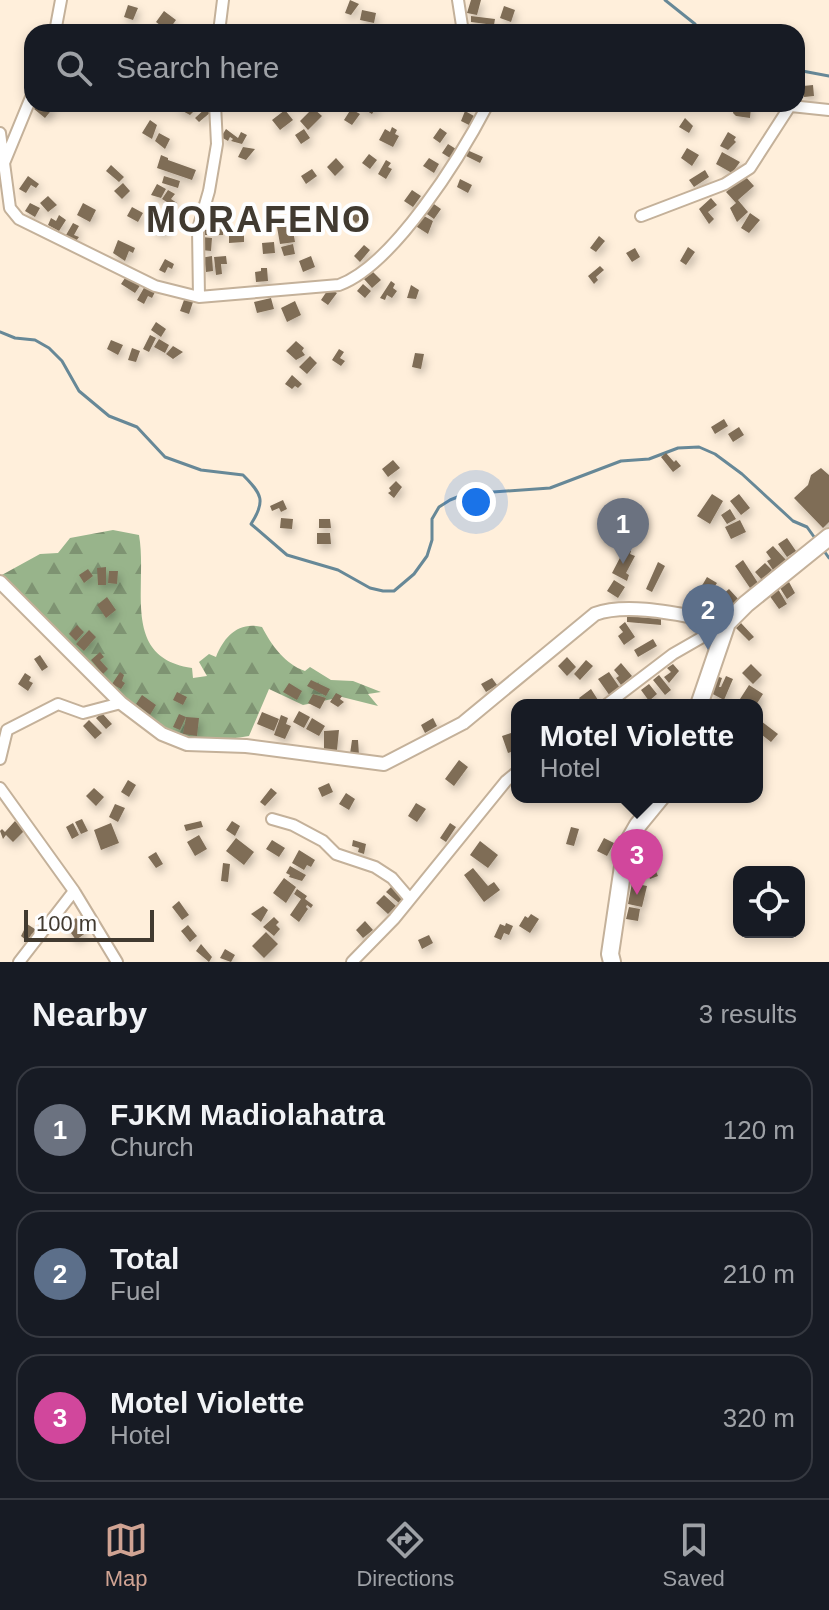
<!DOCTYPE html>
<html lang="en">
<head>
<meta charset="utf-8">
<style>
  body { margin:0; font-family:Arial,sans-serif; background:#242831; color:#f1f3f6 }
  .controls { position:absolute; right:24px; bottom:24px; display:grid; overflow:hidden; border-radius:16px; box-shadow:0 4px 12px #0003 }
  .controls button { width:72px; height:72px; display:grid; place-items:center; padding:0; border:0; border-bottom:2px solid #363941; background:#171b24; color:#f1f3f6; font:40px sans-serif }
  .scale { position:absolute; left:24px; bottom:20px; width:130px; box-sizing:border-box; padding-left:8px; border:4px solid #413a30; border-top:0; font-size:22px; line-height:28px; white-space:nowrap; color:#413a30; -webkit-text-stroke:6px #fefefe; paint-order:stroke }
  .you { position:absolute; left:476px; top:502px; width:28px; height:28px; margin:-20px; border:6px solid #fff; border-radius:50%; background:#1a73e8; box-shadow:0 0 0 12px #1a73e833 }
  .badge { display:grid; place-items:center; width:52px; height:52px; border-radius:50%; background:#d0a393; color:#fff; font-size:26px; font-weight:700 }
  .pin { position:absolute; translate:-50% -66px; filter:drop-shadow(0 2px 4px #0008) }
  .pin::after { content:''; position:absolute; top:42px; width:28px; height:24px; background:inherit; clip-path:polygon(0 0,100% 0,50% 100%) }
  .popup { position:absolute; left:511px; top:699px; width:252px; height:104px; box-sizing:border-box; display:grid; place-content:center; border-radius:16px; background:#171b24; filter:drop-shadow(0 2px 6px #0005); font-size:26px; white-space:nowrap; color:#9ea1a6 }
  .popup b { font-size:30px; color:#f1f3f6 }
  .popup::after { content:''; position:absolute; left:50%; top:100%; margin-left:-16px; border:16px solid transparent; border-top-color:#171b24 }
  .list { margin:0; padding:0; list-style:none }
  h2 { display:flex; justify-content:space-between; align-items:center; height:104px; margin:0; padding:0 32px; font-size:34px }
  h2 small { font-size:26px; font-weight:400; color:#9ea1a6 }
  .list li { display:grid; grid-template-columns:52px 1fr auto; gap:24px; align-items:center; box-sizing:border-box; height:128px; margin:0 16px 16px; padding:0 16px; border:2px solid #363941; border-radius:24px }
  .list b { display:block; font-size:30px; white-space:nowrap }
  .list p { margin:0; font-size:26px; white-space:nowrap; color:#9ea1a6 }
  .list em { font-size:26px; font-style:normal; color:#9ea1a6 }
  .icon { flex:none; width:44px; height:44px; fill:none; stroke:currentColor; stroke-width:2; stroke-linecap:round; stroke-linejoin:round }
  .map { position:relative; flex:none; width:829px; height:962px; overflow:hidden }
  .search { position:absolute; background:#171b24; box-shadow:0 4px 12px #0003; left:24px; right:24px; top:24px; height:88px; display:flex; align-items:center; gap:20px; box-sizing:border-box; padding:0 28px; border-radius:24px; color:#9ea1a6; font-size:30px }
  .sheet { height:536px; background:#171b24 }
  nav { display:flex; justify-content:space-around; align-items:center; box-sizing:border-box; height:112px; border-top:2px solid #363941; background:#171b24; font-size:22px; color:#9ea1a6 }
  nav a { display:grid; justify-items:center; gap:4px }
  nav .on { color:#d0a393 }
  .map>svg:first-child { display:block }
  .forest { fill:url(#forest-firs) }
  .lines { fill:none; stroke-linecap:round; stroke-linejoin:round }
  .stream { stroke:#678897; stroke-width:3 }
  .building { fill:#7f6d57; filter:url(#shadow) }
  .minor-casing { stroke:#c4b19a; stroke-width:14 }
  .tertiary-casing { stroke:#c4b19a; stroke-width:16 }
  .primary-casing { stroke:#c4b19a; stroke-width:20 }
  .minor { stroke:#fff; stroke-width:10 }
  .tertiary { stroke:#fff; stroke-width:12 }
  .primary { stroke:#fff; stroke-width:16 }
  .labels { text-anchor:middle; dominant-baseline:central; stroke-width:8; stroke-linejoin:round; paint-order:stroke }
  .district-label { font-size:36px; font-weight:bold; letter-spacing:2px; fill:#413a30; stroke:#fefefe }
</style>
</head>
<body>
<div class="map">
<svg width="829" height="962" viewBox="0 0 829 962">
  <defs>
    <pattern id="forest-firs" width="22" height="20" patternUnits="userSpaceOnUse" patternTransform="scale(2)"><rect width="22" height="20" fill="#98b48b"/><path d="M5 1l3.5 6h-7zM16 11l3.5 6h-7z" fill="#7e9372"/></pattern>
    <filter id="shadow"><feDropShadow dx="2.5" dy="4.5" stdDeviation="4" flood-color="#0004"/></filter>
  </defs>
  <rect width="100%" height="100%" fill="#ffefdb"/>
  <path class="forest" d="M113 530 139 535C148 586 120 658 192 668L193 678 207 676 199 662 209 654 216 657C224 637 238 621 262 627 272 646 285 664 305 671L310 667 331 680 353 681 381 692 368 694 378 706 342 697 303 705 269 689 249 736C207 743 180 740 144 717L0 576 40 554 58 553 70 538Z"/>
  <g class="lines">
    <path class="stream" d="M665 0 695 24 699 32
      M797 70 829 76
      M0 332 15 338 35 340 49 348 62 361 79 391 109 416 137 427 165 457 201 470 243 475C262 494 266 501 251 524L287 555 338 570 370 588 383 591H394L414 574 427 556 432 540V519L439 507 450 500 465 494 550 488 621 461 649 459 678 448 699 447 715 454 742 474 793 521 807 527 817 541
      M824 551 829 558"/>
  </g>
  <path class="building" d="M350 0 359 4 351 15 345 13Z
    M471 0H481L477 15 467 13Z
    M128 5 138 8 133 20 124 17Z
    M504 6 515 10 511 22 500 18Z
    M362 10 376 13 374 23 360 20Z
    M164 11 176 20 168 31 156 22Z
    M471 16 495 19 494 25 471 22Z
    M813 85 814 96 804 97 803 86Z
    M38 104H50L54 107 45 118 34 109Z
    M181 104H189L195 110 190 115 177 108Z
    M355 104H378L372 114Z
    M735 104 751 106 750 118 736 116 733 113Z
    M207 107 211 112 199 122 195 118Z
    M313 108 322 116 308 130 300 121Z
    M351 109 360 114 352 125 344 120Z
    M285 110 293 120 280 130 272 120Z
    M465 111 474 116 469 125 461 121Z
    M685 118 693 126 689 133 679 127Z
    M150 120 157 125 152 139 142 133Z
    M392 127 397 130 395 134 399 136 393 147 379 140 385 129 390 132Z
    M440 128 447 133 440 143 433 138Z
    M226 129 238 138 241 132 247 135 242 144 231 141 233 139 230 137 228 141 221 137Z
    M304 129 310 138 301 144 295 135Z
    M728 132 736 137 734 140 736 142 728 150 720 146Z
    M159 133 170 139 165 149 155 141Z
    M448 144 456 149 450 158 442 153Z
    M243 147 255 149 246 160 238 157Z
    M687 148 699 155 692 166 681 158Z
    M467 150 483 157 480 163 464 155Z
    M722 152 740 162 732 173 716 164Z
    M369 154 377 160 370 169 362 163Z
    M161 155 168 158V160L196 170 192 180 157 168Z
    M336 158 344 167 335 176 327 167Z
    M429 158 439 164 434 173 423 166Z
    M386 160 391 163 388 167 392 169 386 179 378 174Z
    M111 165 124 177 119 182 106 171Z
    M312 169 317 176 306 184 301 176Z
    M705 170 709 177 694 187 689 180Z
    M28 176 39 184 36 188 31 185 26 193 19 189Z
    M164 176 180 181 178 188 162 183Z
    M745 176 754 186 738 200 748 212 737 222 730 208 736 203 726 192Z
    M460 179 472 185 468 193 457 187Z
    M123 183 130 191 122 199 114 191Z
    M157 184 166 189 161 198 151 195Z
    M168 190 175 194 171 199 177 203 175 207 162 199Z
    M412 190 421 196 413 207 404 201Z
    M48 196 57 205 48 212 40 203Z
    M711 198 717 205 708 212 714 219 709 224 699 209Z
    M431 202 441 209 434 219 424 212Z
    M30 203 40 208 35 217 25 211Z
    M83 203 96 210 90 222 77 215Z
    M362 206 368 212 356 223 350 217Z
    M132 207 143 213 138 222 127 216Z
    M222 212 224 226 213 227 211 214Z
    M750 213 760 220 749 233 741 228Z
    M59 215 66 220 59 231 48 225 51 218 56 221Z
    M424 216 433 221 428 234 414 225 418 220 420 222Z
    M157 218 170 226 164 235 151 228Z
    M73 223 79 226 74 235 79 237 76 241 66 235Z
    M292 225 295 242 280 244 277 227Z
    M223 229V235H203V230Z
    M244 235V242L229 243V236Z
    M599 236 605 241 596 252 590 248Z
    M202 237 212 238 211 251 201 250Z
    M118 240 135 248 133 253 129 251 125 261 113 253Z
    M274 242 275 253 263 254 262 243Z
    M293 244 295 254 284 256 281 247Z
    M364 245 370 250 360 262 354 256Z
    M688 247 695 252 686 265 680 261Z
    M635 248 640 257 632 262 626 253Z
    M212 256 213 271 206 272 205 264 201 265 200 258Z
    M226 256 227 264H221L222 274 216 275 214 257Z
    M311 256 315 267 303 272 299 261Z
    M165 259 174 264 172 269 168 267 165 273 159 270Z
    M600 266 604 270 596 277 598 280 594 284 588 276Z
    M261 268H267L268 281 256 282 255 272 261 271Z
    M373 272 381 280 372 288 364 279Z
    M127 275 141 284 135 293 121 284Z
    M391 281 395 284 393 288 397 291 392 298 387 295 385 300 380 298Z
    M363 284 371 291 365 298 357 291Z
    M411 285 419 290 416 299 407 298Z
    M145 286 155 292 152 298 148 296 144 304 137 300Z
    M329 288 337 293 328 305 321 300Z
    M271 298 274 309 257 313 254 302Z
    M184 300 193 302 189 314 180 311Z
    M295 301 301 315 287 322 281 308Z
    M156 322 166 329 161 337 151 330Z
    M150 335 156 338 149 352 143 349Z
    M159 339 169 345 165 353 154 347Z
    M111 340 123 345 118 355 107 349Z
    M296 341 304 348 302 351 305 355 296 360 286 351Z
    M173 346 183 352 173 359 166 354Z
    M132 348 140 351 136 362 128 360Z
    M339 349 344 352 340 358 345 361 341 366 332 360Z
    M415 353 424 354 421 369 412 367Z
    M310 356 317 363 307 374 299 367Z
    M292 375 302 384 298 388 295 386 292 389 285 384Z
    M724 419 728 426 715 434 711 427Z
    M739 427 744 435 733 442 728 434Z
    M666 453 674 462 676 460 681 466 673 472 661 457Z
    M393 460 400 468 388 477 382 469Z
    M821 468 829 475V522L823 528 794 498 808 485 811 475Z
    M396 481 402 487 394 498 388 493 391 491 389 488Z
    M712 494 723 501 710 524 697 516Z
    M739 494 750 508 741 515 730 501Z
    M283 500 287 509 281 512 279 508 272 511 270 506Z
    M730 509 736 519 727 524 721 515Z
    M281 518 293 519 292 529 280 528Z
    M319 519H330L331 528H319Z
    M740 520 746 532 731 539 725 527Z
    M317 533H330L331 544H317Z
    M787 538 796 551 787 557 778 544Z
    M773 546 786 560 773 570 767 561 771 559 766 552Z
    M624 550 631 551 630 554 635 556 626 573 629 575 627 581 612 573Z
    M743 560 758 583 750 588 735 566Z
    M658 562 665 566 652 592 646 589Z
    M765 563 772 570 762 580 755 572Z
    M106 567V585H98L97 568Z
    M88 569 93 576 84 583 79 575Z
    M109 571H118L117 584 108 583Z
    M707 577 717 583 709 595 700 589Z
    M614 580 625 587 618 598 607 591Z
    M789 582 795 593 787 599 780 588Z
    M729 589 740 601 728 611 717 599Z
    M778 589 787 604 779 609 769 595Z
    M704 595 712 600 704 612 696 607Z
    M107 597 116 610 106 618 97 605Z
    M627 616 661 619V625L627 622Z
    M625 622 635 637 624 645 618 636 623 632 619 627Z
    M741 623 754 637 749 641 736 628Z
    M77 625 84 632 76 641 69 634Z
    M89 630 96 637 84 651 76 644Z
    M653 639 657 646 638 657 634 650Z
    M100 652 104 657 100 660 108 669 103 674 91 660Z
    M40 655 48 667 42 671 34 659Z
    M567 657 576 667 567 676 558 666Z
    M586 660 593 666 580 680 574 674Z
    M621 663 632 676 621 685 616 678 619 676 614 670Z
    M673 664 679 671 669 683 664 677 671 672 667 668Z
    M751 664 762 675 753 684 742 673Z
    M120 672 124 675 122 681 125 683 121 689 112 684Z
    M609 672 620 688 610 696 598 679Z
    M25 673 31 677 29 681 33 683 28 691 18 684Z
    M659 675 671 690 665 695 653 680Z
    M716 676 722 678 719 687H721L726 676 733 679 724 700 709 692Z
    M492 678 497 685 486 692 481 684Z
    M311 680 330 689 326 696 307 686Z
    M289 683 302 691 297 700 283 692Z
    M649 684 657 694 649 701 641 690Z
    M749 685 763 694 756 705H750L740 699Z
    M591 689 598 700 591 705H584L579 698Z
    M177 692 187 697 183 705 173 700Z
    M336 693 342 696 340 699 344 702 338 707 330 702Z
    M313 694 326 698 320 709 308 703Z
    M142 695 156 705 150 715 136 704Z
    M299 711 310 717 304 728 293 722Z
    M262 712 279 719 274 731 257 724Z
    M102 713 112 724 106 729 96 718Z
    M179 714 186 717 180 730 173 727Z
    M281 715 288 718 286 724 291 726 285 739 274 735Z
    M186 717 199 718 197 736 183 734Z
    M312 718 325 726 319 736 306 729Z
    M433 718 437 726 425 733 421 725Z
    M757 718 778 734 771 742 757 731Z
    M89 720 102 733 95 739 83 726Z
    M339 730 337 750H324V731Z
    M517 731V750L508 753 502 736Z
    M352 740H358L359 755 350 754Z
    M459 760 468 767 454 786 445 779Z
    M128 780 136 785 129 797 121 792Z
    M329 783 333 792 322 797 318 788Z
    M94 788 104 797 96 806 86 796Z
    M271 788 277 793 265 806 260 802Z
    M346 793 355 799 349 810 339 804Z
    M416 803 426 809 417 822 408 816Z
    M115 804 125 808 118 822 109 817Z
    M82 819 88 831 81 834 75 822Z
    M15 821 24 831 13 842 6 835 3 839 0 831 2 829 5 832Z
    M201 821 203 827 186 831 184 825Z
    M232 821 240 826 235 836 226 830Z
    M73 823 79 835 72 839 66 827Z
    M111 823 119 843 101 850 94 830Z
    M450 823 456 827 446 842 440 838Z
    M571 827 579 829 574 846 566 844Z
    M199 835 207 849 195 856 187 842Z
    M236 838 254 852 244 865 226 851Z
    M604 838 614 843 607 856 597 851Z
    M272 840 285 848 279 857 266 849Z
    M353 840 366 844 364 854 358 852 359 848 352 846Z
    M480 841 498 855 488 868 470 855Z
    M642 841 658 876 650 879 634 844Z
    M299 850 315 860 311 867 307 865 304 870 292 863Z
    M156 852 163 864 156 868 148 857Z
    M223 863 230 864 228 882 221 881Z
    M290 866 306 875 302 881 289 877 290 875 286 873Z
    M473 868 488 886 494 882 500 890 484 902 464 875Z
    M284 878 296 887 286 903 273 893Z
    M632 883 647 886 642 907 628 904Z
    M393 885 405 897 399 903 386 892Z
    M297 889 307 896 305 899 313 905 311 908 307 905 306 907 308 909 299 922 290 915 301 899 294 894Z
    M384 895 396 906 388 914 376 903Z
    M179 901 189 915 182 920 172 907Z
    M263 906 268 910 261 922 251 914Z
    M629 907 640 909 638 921 626 919Z
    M531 914 539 919 530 933 519 926 525 916 528 918Z
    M274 917 279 922 276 925 280 929 274 936 263 927Z
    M76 918 87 932 76 940 66 926Z
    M365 921 373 930 363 938 356 930Z
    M506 923 513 926 509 935 504 933 501 940 494 937 500 924 505 926Z
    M27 924 38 931 35 936 32 934 27 941 21 936Z
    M188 925 197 936 190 942 181 931Z
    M266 932 278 944 264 958 252 946Z
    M429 935 433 943 422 949 418 940Z
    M201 944 212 957 209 962 196 951Z
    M225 949 235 955 231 962 220 958Z"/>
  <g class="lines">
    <g class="minor-casing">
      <path id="minor" d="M458 0 463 32
        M55 32 61 0
        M219 32 223 0
        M772 104 829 110
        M0 133 10 208 19 219 155 286 199 297 339 285C394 265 461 156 488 104
        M4 163 32 95
        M641 216 725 184 750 168 790 106
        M199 297 198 229 209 191 217 144 215 104
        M606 705 673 654 727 623
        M0 759 7 730 58 704 83 713 121 703
        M0 788 74 891 117 962
        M272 819 293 825 323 841 336 854 375 867 392 878 410 899
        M19 962 74 891
        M352 962 394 919 506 781 517 772"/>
    </g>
    <g class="tertiary-casing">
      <path id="tertiary" d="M0 582 121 703 162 734 187 744 246 746 384 764 463 723 595 614C631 601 689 617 727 623"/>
    </g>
    <g class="primary-casing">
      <path id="primary" d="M699 705 727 623 746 604 829 537
        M612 962 610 954 626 846 638 825 661 797"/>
    </g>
    <use href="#minor" class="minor"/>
    <use href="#tertiary" class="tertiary"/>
    <use href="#primary" class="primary"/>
  </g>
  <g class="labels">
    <g class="district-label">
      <text x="259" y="219">MORAFENO</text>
    </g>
  </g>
</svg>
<div class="controls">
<button><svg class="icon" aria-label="locate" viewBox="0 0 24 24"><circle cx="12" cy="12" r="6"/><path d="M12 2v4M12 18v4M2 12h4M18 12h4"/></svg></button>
</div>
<div class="scale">100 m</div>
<div class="you"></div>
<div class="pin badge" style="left:623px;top:564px;background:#6b7280">1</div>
<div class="pin badge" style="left:708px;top:650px;background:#5c6f8a">2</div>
<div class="pin badge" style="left:637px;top:895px;background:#d1479c">3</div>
<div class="popup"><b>Motel Violette</b>Hotel</div>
<div class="search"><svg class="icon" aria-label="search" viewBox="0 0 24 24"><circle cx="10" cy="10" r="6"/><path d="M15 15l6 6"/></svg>Search here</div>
</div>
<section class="sheet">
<h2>Nearby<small>3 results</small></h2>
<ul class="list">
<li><span class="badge" style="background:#6b7280">1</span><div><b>FJKM Madiolahatra</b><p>Church</p></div><em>120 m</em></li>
<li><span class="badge" style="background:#5c6f8a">2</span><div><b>Total</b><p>Fuel</p></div><em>210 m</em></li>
<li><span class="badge" style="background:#d1479c">3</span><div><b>Motel Violette</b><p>Hotel</p></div><em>320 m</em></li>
</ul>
</section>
<nav>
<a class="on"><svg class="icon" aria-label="map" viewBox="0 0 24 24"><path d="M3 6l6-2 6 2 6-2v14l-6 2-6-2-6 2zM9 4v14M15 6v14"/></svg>Map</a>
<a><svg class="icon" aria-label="directions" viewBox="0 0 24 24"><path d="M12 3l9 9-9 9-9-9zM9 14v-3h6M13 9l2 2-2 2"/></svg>Directions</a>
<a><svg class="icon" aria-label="saved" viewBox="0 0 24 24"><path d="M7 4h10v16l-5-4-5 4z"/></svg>Saved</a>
</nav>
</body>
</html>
